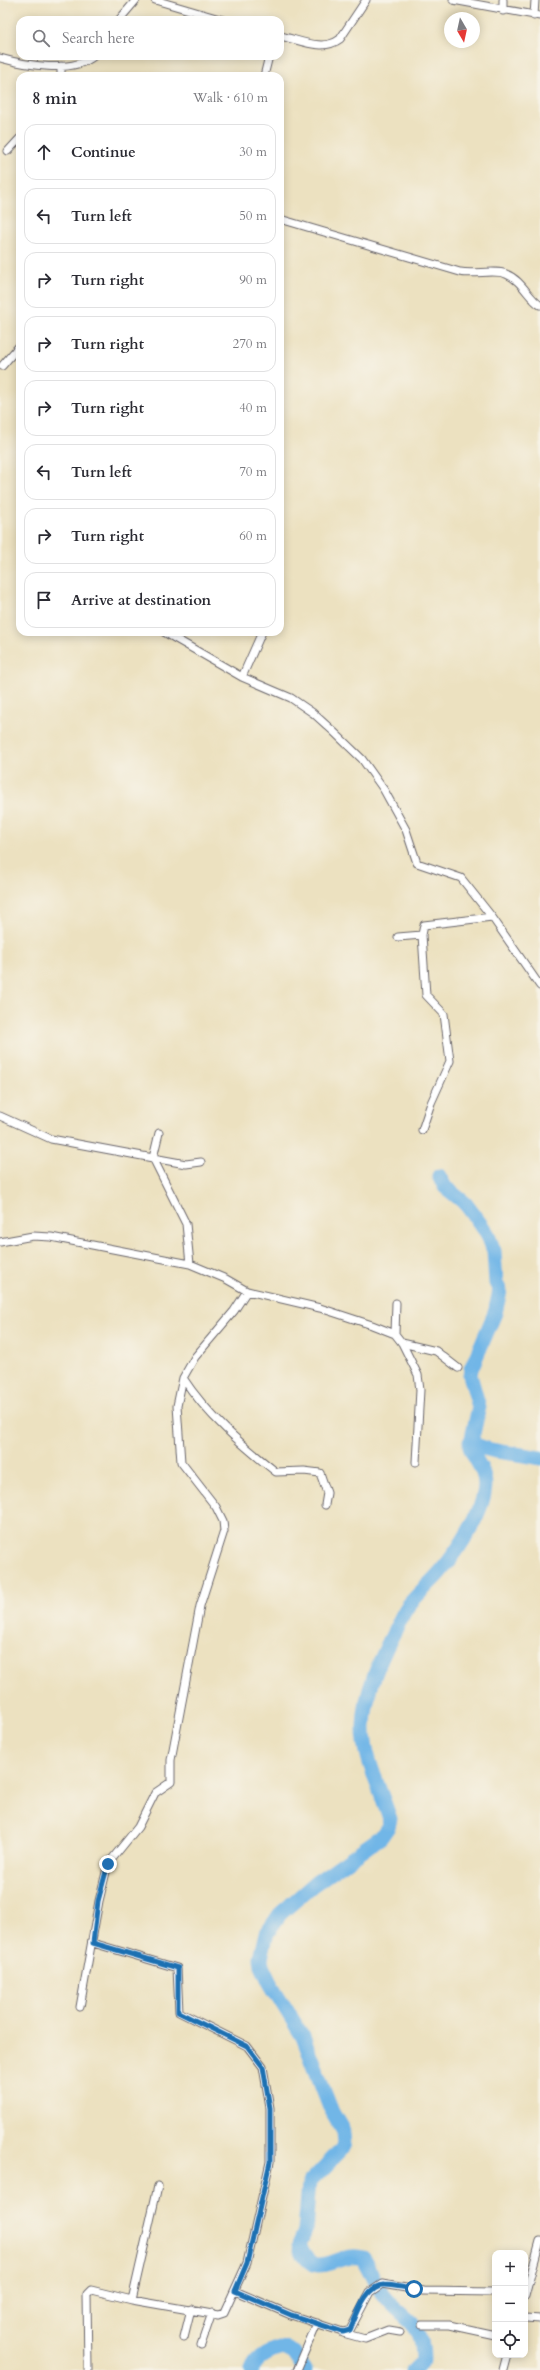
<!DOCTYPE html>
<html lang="en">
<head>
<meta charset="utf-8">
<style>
  body { margin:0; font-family:Cardo,serif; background:#f7f7f7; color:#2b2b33 }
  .controls { position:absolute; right:12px; bottom:12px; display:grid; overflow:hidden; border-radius:8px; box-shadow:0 2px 10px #0003 }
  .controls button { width:36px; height:36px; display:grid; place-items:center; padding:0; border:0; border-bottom:1px solid #e1e1e2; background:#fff; color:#2b2b33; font:20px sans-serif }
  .compass { position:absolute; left:444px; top:12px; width:36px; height:36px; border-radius:50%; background:#fff; box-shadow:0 2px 10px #0003; rotate:171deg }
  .stop { position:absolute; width:12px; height:12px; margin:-9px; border:3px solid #1f6fb2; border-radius:50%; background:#fff }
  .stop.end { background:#1f6fb2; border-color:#fff; box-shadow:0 1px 4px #0008 }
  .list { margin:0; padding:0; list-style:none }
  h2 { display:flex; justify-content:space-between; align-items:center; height:52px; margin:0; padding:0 16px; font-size:17px }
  h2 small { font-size:13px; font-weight:400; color:#7c7c81 }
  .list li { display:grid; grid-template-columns:26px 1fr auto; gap:12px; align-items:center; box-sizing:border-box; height:56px; margin:0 8px 8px; padding:0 8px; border:1px solid #e1e1e2; border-radius:12px }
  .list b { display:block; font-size:15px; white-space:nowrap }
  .list em { font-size:13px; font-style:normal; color:#7c7c81 }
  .icon { flex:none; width:22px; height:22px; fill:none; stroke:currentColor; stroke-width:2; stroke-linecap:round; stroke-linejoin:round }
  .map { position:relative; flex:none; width:540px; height:2370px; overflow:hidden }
  .search { position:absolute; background:#fff; box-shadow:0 2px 10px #0003; left:16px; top:16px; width:268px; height:44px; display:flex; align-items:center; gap:10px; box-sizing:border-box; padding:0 14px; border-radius:12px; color:#7c7c81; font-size:15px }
  .panel { position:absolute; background:#fff; box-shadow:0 2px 10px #0003; left:16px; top:72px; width:268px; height:564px; border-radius:12px }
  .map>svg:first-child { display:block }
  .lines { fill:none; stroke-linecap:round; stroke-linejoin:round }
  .river { stroke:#71b6e7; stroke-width:15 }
  .street-casing { stroke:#69656a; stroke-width:9 }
  .street { stroke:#fff; stroke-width:7 }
  .route { stroke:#1f6fb2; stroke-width:5 }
</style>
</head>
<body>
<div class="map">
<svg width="540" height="2370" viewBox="0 0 540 2370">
  <rect width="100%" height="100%" fill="#f7f3e8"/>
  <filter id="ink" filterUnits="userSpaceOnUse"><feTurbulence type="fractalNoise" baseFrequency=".025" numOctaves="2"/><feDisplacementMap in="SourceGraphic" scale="8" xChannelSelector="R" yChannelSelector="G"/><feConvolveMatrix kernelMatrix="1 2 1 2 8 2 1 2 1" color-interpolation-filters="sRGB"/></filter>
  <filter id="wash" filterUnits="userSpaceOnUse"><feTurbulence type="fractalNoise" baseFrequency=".012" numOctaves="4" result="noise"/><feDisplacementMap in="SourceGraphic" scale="16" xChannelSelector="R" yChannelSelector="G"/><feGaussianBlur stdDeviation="0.9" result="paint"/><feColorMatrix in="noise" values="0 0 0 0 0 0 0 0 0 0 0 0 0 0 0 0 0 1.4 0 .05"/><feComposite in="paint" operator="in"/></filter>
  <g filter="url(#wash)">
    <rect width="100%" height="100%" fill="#ece1c0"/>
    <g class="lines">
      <path class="river" d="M470 1442C491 1454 516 1452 540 1458
        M252 2370C257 2356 271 2351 284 2348L294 2353 305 2370
        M413 2370 423 2360C423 2317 402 2322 382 2293 374 2282 371 2268 363 2258 337 2250 315 2286 299 2245L305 2231 309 2183 341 2150 344 2144 343 2131 332 2112 303 2037 270 1983 262 1966 261 1958 267 1933 280 1914 314 1884 381 1837 388 1827 390 1819C381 1790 363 1757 364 1726 365 1692 379 1662 394 1632 399 1623 402 1614 408 1606 418 1593 431 1583 441 1571 458 1551 484 1512 485 1485 485 1469 475 1461 470 1447L479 1407 470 1375 471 1369 495 1313 500 1291 496 1283 494 1251 487 1233 465 1203 445 1187 439 1176"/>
    </g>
  </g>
  <g filter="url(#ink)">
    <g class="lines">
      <g class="street-casing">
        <path id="street" d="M155 0 223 20
          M453 0 540 16
          M503 11V0
          M534 16 535 0
          M119 20 136 0
          M280 36C300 40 323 52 340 39L366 0
          M0 58C25 65 72 74 94 56
          M61 66V76
          M264 76 269 56
          M8 151 20 138
          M280 219 460 272C474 275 496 269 506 274 522 280 529 299 540 305
          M2 366 20 345
          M164 632 242 677 291 698 313 713 334 732 362 759 384 790 406 830 417 863 461 878 492 917
          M242 677 262 632
          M398 937 422 935
          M0 1116 51 1139 153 1158 186 1224 190 1264
          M422 1130 431 1103 450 1061 444 1014 426 995 422 935 424 925 492 917 540 986
          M159 1133 153 1158 186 1164 201 1162
          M0 1242 33 1236 51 1237 190 1264 226 1279 247 1291 320 1308 372 1325 395 1334 402 1343 436 1351 458 1368
          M247 1291 234 1311 195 1357 183 1378C207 1415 242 1445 276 1472L304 1471 320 1473 327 1493 325 1505
          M395 1334 396 1303
          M402 1343 418 1375 420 1390 416 1462
          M80 2007 99 1901 108 1864 138 1827 155 1793 171 1782V1760L200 1606 224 1531 223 1521 216 1507 181 1462 177 1406 183 1378
          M235 2291 291 2315 343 2332 350 2330 370 2292 382 2284 424 2291 495 2292
          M525 2296 540 2241
          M132 2300 158 2186
          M525 2318 540 2319
          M422 2325H449L495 2335
          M343 2333 365 2339 388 2330 400 2332
          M184 2337 191 2309
          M201 2345 212 2313
          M88 2370 87 2294 91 2290 132 2300 218 2315 224 2313 247 2263 270 2162V2108L263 2067 247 2046 179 2012 177 1968 93 1943
          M297 2370 317 2323
          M503 2370 507 2355"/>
      </g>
      <use href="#street" class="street"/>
    </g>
  </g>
  <g class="lines" filter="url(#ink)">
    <path class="route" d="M108 1864 98 1901 93 1943 178 1968V2012L247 2046 263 2067 270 2108V2162L247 2263 235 2291 291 2315 343 2332 350 2330C356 2317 366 2284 384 2285 394 2285 404 2288 414 2289"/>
  </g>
</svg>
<div class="controls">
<button>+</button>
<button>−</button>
<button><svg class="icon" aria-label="locate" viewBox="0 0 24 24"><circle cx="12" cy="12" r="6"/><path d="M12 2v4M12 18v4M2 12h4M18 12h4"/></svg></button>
</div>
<svg class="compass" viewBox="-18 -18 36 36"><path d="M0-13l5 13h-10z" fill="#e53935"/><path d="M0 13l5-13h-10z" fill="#7c7c81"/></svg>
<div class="stop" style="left:414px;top:2289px"></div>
<div class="stop end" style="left:108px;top:1864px"></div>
<div class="search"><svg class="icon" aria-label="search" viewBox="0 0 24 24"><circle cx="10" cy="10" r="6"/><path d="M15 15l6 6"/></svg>Search here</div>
<section class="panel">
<h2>8 min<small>Walk · 610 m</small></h2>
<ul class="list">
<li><svg class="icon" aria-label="ahead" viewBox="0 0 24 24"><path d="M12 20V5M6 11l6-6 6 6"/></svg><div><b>Continue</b></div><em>30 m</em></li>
<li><svg class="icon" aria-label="left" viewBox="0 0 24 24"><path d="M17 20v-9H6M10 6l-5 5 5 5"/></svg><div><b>Turn left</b></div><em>50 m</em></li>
<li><svg class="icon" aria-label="right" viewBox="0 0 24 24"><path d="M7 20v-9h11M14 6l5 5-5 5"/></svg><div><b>Turn right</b></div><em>90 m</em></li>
<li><svg class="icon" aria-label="right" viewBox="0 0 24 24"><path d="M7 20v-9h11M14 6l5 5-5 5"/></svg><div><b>Turn right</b></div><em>270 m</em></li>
<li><svg class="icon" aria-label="right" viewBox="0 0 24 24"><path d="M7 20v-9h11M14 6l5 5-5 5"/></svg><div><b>Turn right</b></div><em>40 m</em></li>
<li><svg class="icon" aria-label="left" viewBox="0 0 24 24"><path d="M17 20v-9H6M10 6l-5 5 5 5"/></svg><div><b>Turn left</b></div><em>70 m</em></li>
<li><svg class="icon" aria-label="right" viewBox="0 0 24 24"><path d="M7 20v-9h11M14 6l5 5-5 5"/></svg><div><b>Turn right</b></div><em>60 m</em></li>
<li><svg class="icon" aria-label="arrive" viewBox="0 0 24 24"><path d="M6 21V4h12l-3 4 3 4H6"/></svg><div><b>Arrive at destination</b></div></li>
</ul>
</section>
</div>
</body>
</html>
